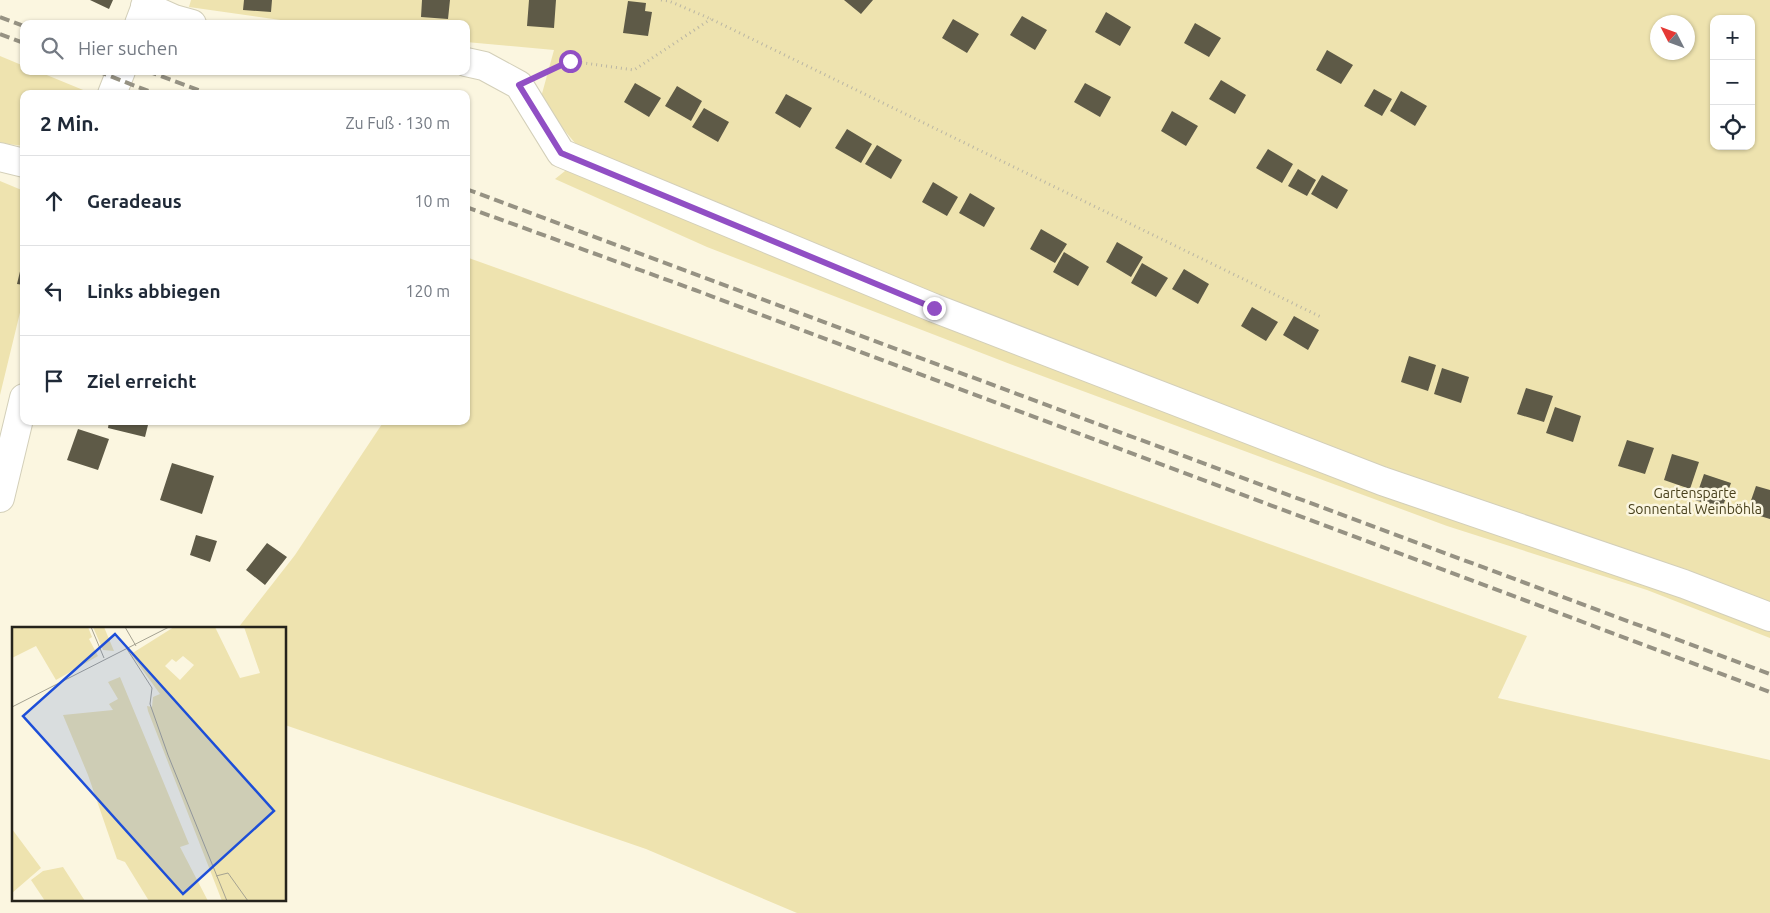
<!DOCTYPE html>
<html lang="de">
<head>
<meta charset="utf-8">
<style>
  body { margin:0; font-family:Ubuntu,sans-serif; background:#f2f2f3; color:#1f2937 }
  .controls { position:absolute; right:15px; top:15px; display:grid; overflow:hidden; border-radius:10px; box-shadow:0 1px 4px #0004 }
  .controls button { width:45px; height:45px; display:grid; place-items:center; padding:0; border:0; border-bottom:1px solid #e0e1e3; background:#fff; color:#1f2937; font:25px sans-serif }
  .compass { position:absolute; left:1650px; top:15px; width:45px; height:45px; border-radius:50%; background:#fff; box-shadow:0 1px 4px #0004; rotate:312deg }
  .stop { position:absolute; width:15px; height:15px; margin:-11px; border:4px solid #914fc4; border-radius:50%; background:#fff }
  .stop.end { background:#914fc4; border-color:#fff; box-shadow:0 1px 5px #0008 }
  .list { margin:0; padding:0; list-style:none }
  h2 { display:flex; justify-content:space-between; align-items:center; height:65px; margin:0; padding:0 20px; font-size:21px }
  h2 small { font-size:16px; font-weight:400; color:#747a83 }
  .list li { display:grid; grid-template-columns:32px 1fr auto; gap:15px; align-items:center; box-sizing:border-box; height:90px; padding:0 20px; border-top:1px solid #e0e1e3 }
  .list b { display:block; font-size:19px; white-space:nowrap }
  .list em { font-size:16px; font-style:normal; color:#747a83 }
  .icon { flex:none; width:28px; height:28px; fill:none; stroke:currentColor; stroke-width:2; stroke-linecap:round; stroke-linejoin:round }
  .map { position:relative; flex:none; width:1770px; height:913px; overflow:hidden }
  .search { position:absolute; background:#fff; box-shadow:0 1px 4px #0004; left:20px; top:20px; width:450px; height:55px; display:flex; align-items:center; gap:12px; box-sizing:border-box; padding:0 18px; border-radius:10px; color:#747a83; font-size:19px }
  .panel { position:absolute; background:#fff; box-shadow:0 1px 4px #0004; left:20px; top:90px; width:450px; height:335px; border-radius:10px }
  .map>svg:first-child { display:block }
  .green { fill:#eee3af; fill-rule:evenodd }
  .building { fill:#5e5a47 }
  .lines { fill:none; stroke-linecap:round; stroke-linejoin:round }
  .minor-casing { stroke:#d3cfb9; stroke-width:30 }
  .tertiary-casing { stroke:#d3cfb9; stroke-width:30 }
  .path { stroke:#bab6a4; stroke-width:3; stroke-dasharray:1 4; stroke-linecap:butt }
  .minor { stroke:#fff; stroke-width:28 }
  .tertiary { stroke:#fff; stroke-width:28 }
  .rail { stroke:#969283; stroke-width:4; stroke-dasharray:10 5; stroke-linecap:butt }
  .route { stroke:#914fc4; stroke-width:6 }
  .labels { text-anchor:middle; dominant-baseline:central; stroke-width:5; stroke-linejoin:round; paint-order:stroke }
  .park-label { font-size:14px; fill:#48401c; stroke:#fbf6e0 }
  .inset-road { fill:none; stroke:#a5a291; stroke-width:1 }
  .view { fill:#1d4ed8; fill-opacity:0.15; stroke:#1d4ed8; stroke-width:2.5 }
  .inset-edge { fill:none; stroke:#25231b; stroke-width:2.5 }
</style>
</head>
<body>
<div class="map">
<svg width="1770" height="913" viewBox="0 0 1770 913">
  <rect width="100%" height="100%" fill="#fbf6e0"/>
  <path class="green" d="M191 0H1770V638L1647 590 1447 526 1010 364 707 247 555 179 585 155 540 101 554 50 466 42V24H309L189 7ZM1714 19H1751V146H1714ZM1658 22H1688V52H1658Z
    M0 56 24 66V71H37L88 92V94H24V146L0 143Z
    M0 181 24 191V296L0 395Z
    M466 257 1527 636 1498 698 1770 760V913H797L646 849 285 725V628H238L295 555 384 421H466Z"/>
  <path class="building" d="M90 0H113L109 9Z
    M244 0H272L271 12 243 10Z
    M422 0H450L448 19 421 17Z
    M529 0H556L554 28 527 26Z
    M844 0H873L861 14Z
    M628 1 646 3 645 11 652 12 648 36 623 33Z
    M1106 12 1131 27 1120 46 1095 32Z
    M1022 16 1047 30 1035 50 1010 35Z
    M953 19 979 34 967 53 942 38Z
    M1195 23 1221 38 1209 57 1184 43Z
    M1327 50 1353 65 1341 84 1316 70Z
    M1221 80 1246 95 1235 114 1209 99Z
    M635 83 661 98 649 117 624 102Z
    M1085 83 1111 97 1100 117 1074 102Z
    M677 86 702 101 691 121 665 106Z
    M1374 89 1392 99 1382 116 1364 106Z
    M1401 91 1427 106 1415 126 1390 111Z
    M786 94 812 108 800 128 775 113Z
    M704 108 729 122 718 142 692 127Z
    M1172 111 1198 126 1186 146 1161 131Z
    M847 129 872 144 861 163 835 148Z
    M877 145 902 160 891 179 865 164Z
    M1268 149 1293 164 1282 183 1256 168Z
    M1298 169 1316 180 1307 196 1288 186Z
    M1322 175 1348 190 1337 209 1311 194Z
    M933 182 958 197 947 216 922 202Z
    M970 193 995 208 984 227 959 213Z
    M1041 229 1067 244 1055 263 1030 249Z
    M1117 242 1143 257 1131 277 1106 262Z
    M1064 252 1089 267 1078 286 1053 272Z
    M22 263H24V285L17 284Z
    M1142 263 1168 278 1156 297 1131 283Z
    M1184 269 1209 284 1198 304 1172 289Z
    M1252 307 1278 322 1266 341 1241 326Z
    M1294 316 1319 330 1308 350 1283 335Z
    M1409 356 1436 365 1428 391 1401 382Z
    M1442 368 1469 377 1461 403 1434 394Z
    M1526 388 1553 396 1544 422 1517 414Z
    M1555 407 1581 416 1573 442 1546 433Z
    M109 421H149L145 437 108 428Z
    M78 429 109 439 98 470 67 460Z
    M1627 440 1654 448 1645 474 1618 466Z
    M1672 454 1699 462 1690 489 1664 480Z
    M172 463 214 476 202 514 160 500Z
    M1704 474 1731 483 1722 509 1695 500Z
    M1756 486 1770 490V519L1747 512Z
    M196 535 217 541 210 562 190 555Z
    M267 543 287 557 265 585 246 570Z"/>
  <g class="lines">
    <g class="minor-casing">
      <path id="minor" d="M145 6 174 19 192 24
        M466 62 484 66 519 85 561 153 934 308 1382 481 1684 584 1770 617
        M0 157 24 163"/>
    </g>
    <g class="tertiary-casing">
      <path id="tertiary" d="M139 24 148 0
        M112 94 121 71
        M0 498 24 398"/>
    </g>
    <path class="path" d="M661 0 669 1 711 19 1321 317
      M544 73 570 61 634 70 711 19"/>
    <use href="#minor" class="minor"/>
    <use href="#tertiary" class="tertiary"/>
    <path class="rail" d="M0 17 24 26
      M0 34 24 43
      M97 71 156 94
      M147 71 209 94
      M466 189 1770 674
      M466 207 695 290 1770 692"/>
  </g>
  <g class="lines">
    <path class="route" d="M570 61 519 85 561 153 934 308"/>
  </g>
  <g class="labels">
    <g class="park-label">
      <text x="1695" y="493">Gartensparte<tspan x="1695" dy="16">Sonnental Weinböhla</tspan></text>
    </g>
  </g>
  <g transform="translate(12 627)">
    <rect width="274" height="274" fill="#fbf6e0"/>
    <path d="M0 0H76L80 10 77 12 86 29 44 53 24 19 0 31ZM81 0H92L102 24 91 23ZM162 0H203L228 51 248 46 232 0H274V274H210L136 84 135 79 140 80 141 70 148 67 119 27ZM171 29 182 38 168 53 153 39 160 32 164 35ZM108 50 177 217 168 220 196 274H137L113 235 105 232 76 148 51 88 101 83 97 77 106 72 96 55ZM0 202 29 241 0 266ZM51 240 73 274H33L19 253 31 244Z" fill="#eee3af" fill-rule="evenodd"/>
    <path class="inset-road" d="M79 0 92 31M113 0 124 19M115 22 140 61 138 77 156 128 215 274M0 80 157 0M204 249 216 246 236 274"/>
    <path class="view" d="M103 7 262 184 171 267 11 89Z"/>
    <rect width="274" height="274" class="inset-edge"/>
  </g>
</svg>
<div class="controls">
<button>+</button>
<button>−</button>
<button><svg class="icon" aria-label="locate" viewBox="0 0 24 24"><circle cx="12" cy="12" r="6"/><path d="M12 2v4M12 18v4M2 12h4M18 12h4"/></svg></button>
</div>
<svg class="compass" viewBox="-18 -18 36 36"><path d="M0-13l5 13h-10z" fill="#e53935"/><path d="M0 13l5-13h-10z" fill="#747a83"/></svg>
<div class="stop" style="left:570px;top:61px"></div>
<div class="stop end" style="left:934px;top:308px"></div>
<div class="search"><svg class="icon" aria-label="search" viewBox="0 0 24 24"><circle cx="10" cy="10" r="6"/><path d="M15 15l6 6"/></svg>Hier suchen</div>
<section class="panel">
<h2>2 Min.<small>Zu Fuß · 130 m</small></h2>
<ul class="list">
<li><svg class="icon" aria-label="ahead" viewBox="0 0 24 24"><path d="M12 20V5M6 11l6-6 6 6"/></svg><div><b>Geradeaus</b></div><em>10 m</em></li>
<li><svg class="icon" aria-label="left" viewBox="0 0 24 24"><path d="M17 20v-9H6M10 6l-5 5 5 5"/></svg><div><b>Links abbiegen</b></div><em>120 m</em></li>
<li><svg class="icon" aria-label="arrive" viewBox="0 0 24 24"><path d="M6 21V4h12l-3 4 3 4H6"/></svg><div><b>Ziel erreicht</b></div></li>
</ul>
</section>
</div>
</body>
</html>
